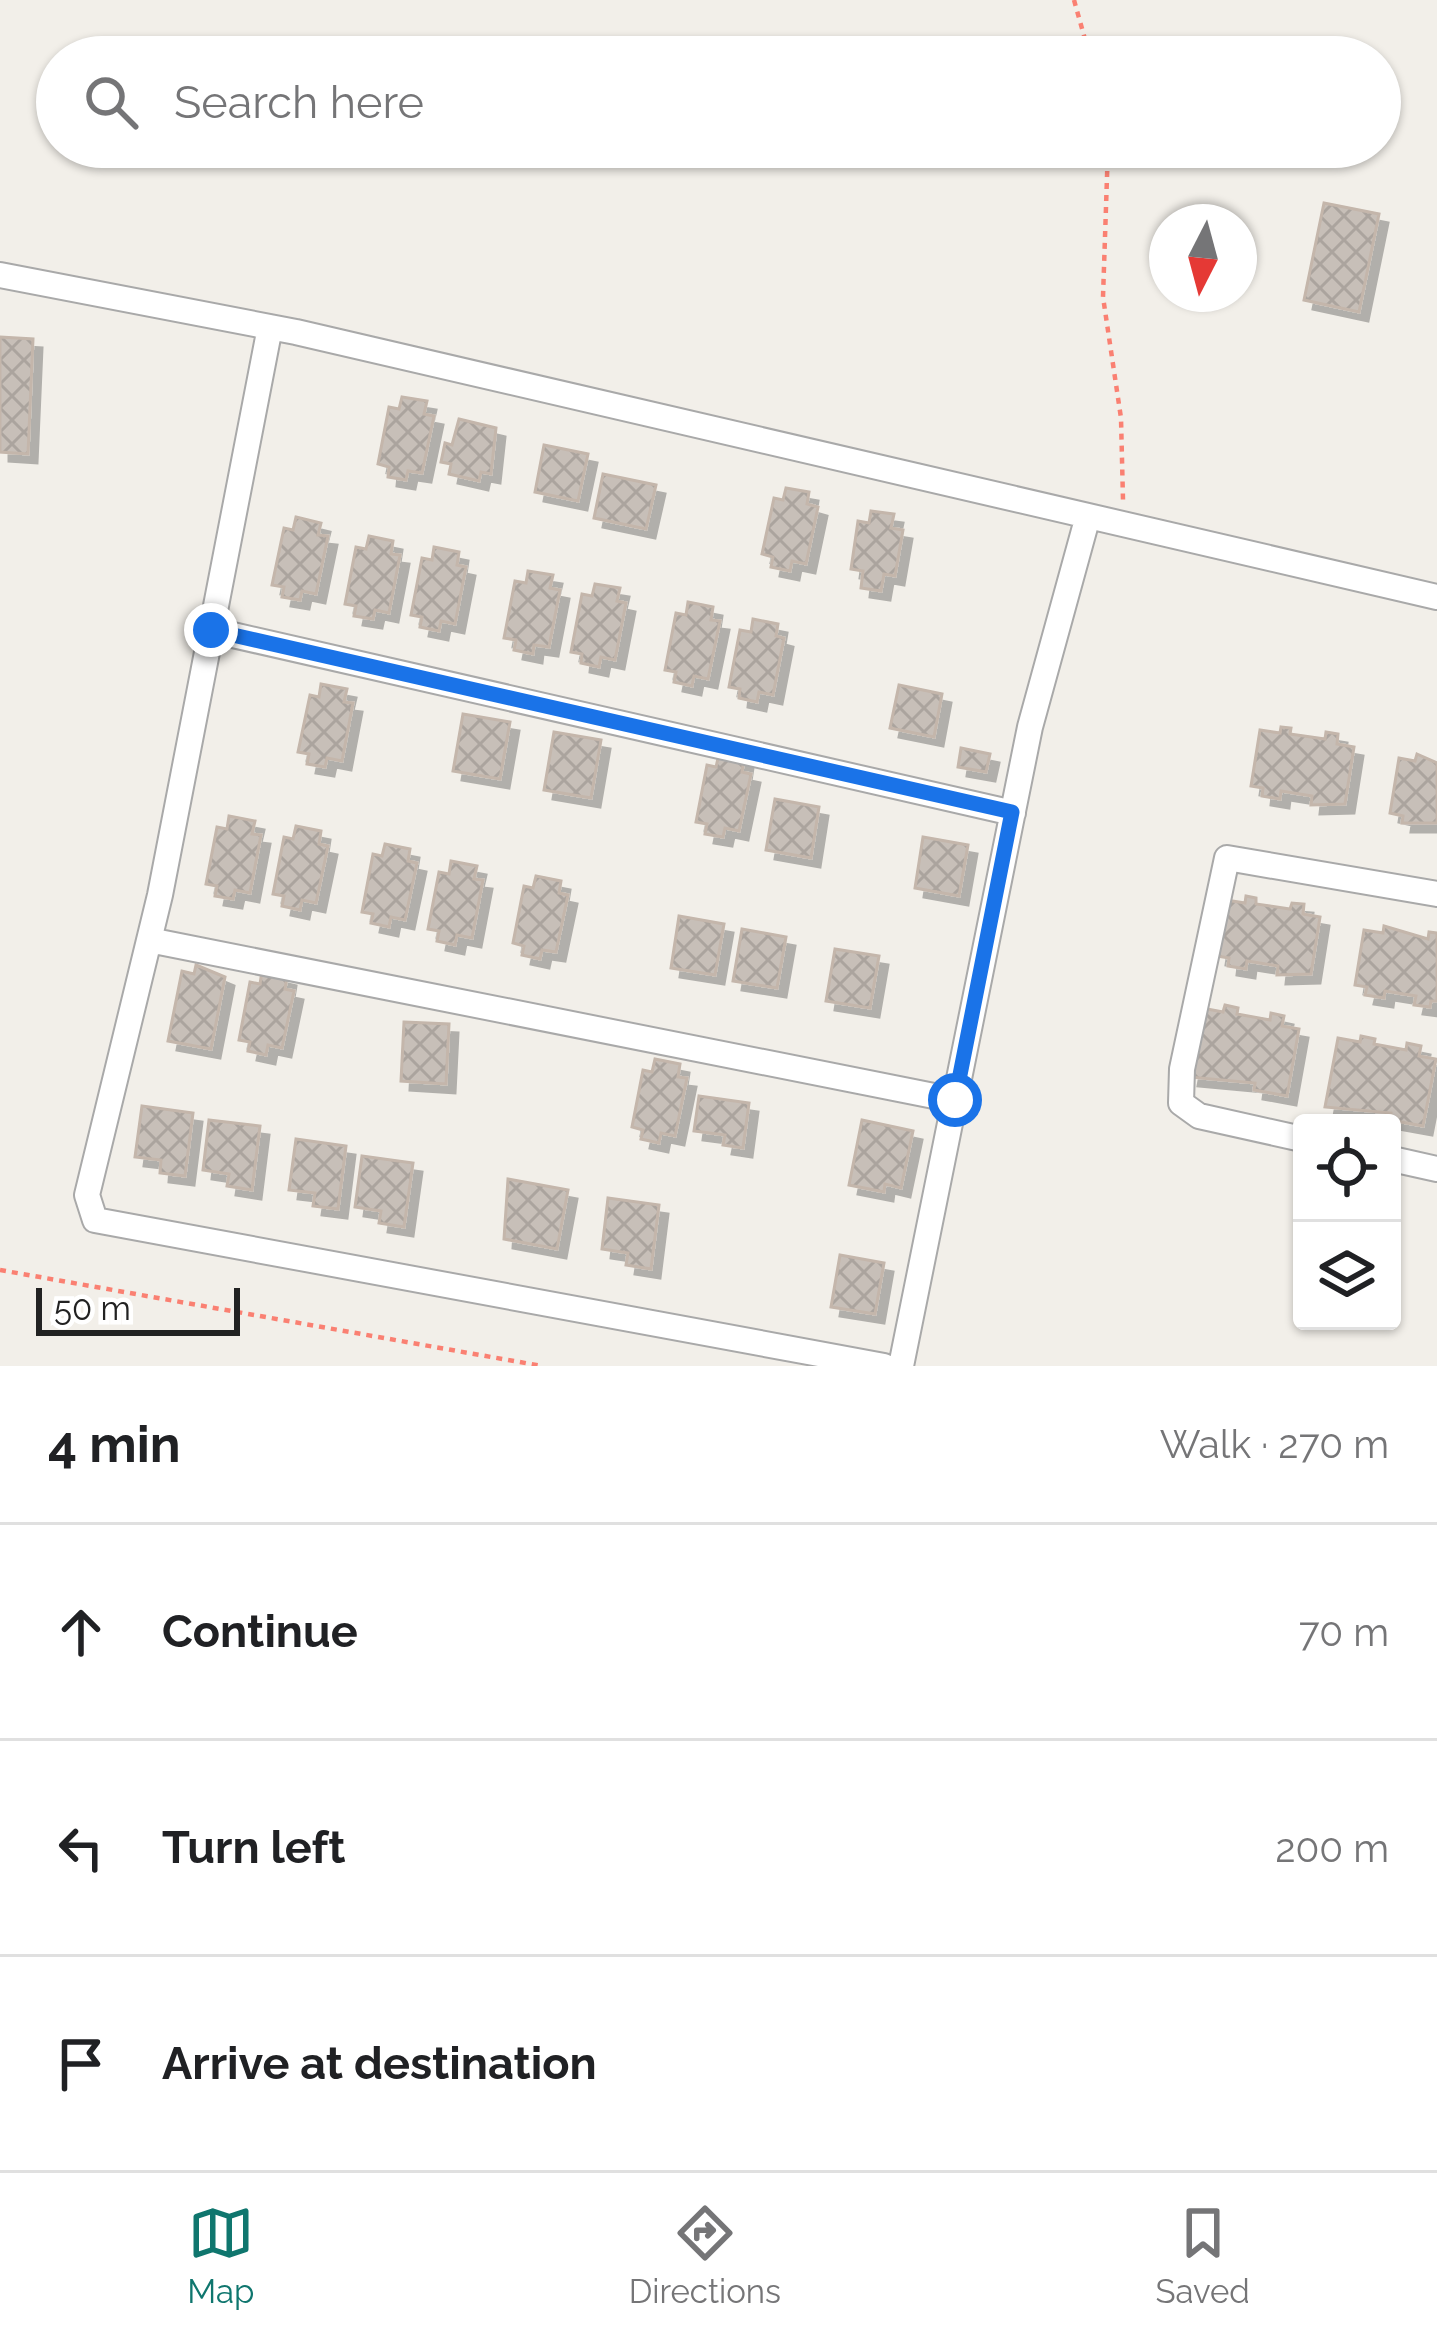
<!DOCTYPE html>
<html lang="en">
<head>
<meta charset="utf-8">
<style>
  body { margin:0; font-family:Raleway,sans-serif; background:#f6f6f6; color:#202124 }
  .controls { position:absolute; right:36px; bottom:36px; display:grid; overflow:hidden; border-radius:12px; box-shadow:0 3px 9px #0004 }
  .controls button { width:108px; height:108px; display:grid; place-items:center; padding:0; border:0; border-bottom:3px solid #e0e0e0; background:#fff; color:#202124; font:60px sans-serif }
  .compass { position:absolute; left:1149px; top:204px; width:108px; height:108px; border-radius:50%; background:#fff; box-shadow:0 3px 9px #0004; rotate:186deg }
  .scale { position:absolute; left:36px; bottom:30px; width:204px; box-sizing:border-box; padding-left:12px; border:6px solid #222; border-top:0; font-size:33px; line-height:42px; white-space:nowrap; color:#222; -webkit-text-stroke:9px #fff; paint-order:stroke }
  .stop { position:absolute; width:36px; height:36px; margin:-27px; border:9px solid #1a73e8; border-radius:50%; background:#fff }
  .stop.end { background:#1a73e8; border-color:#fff; box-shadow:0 3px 12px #0008 }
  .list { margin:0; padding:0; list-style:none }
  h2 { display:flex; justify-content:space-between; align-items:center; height:156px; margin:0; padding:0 48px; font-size:51px }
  h2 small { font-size:39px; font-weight:400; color:#757577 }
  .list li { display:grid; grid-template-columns:78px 1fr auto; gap:36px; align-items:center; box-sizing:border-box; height:216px; padding:0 48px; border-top:3px solid #e0e0e0 }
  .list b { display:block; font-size:45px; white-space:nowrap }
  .list em { font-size:39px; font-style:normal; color:#757577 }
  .icon { flex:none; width:66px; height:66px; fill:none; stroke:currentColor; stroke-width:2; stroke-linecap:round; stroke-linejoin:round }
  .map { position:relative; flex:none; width:1437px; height:1366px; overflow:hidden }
  .search { position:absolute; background:#fff; box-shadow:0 3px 9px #0004; left:36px; right:36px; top:36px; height:132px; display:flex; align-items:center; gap:30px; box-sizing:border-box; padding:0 42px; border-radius:66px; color:#757577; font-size:45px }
  .sheet { height:804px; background:#fff }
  nav { display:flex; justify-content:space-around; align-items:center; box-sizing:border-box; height:168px; border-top:3px solid #e0e0e0; background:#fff; font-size:33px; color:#757577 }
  nav a { display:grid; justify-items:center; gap:6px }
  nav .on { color:#0f766e }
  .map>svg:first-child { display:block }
  .building { fill:url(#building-cross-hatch); stroke:#c4b6ab; stroke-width:3; filter:url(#shadow) }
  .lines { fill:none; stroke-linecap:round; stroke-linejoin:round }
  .minor-casing { stroke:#a9a9a9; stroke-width:28 }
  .path { stroke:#fa8072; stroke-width:4.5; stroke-dasharray:6 6; stroke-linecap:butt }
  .minor { stroke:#fff; stroke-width:24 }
  .route { stroke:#1a73e8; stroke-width:15 }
</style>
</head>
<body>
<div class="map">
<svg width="1437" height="1366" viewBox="0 0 1437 1366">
  <defs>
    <pattern id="building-cross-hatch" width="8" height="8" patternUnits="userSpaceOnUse" patternTransform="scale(3)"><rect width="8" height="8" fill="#c7bfb8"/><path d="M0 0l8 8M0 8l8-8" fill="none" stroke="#aba49e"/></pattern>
    <filter id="shadow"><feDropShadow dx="9" dy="9" stdDeviation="0" flood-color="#0004"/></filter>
  </defs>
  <rect width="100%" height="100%" fill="#f2efe9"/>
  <path class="building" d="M1324 203 1379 214 1359 312 1304 300Z
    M0 337 33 339 28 454 0 452Z
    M402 397 427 401 424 414 434 416 422 473 408 471 406 480 388 477 389 467 378 464 389 407 399 409Z
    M459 419 496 428 491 474 481 472 479 481 449 474 451 464 441 462 445 443 452 445Z
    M544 445 588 454 578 501 535 492Z
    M603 474 656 485 646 529 594 518Z
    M786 488 809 492 807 504 818 507 806 564 792 561 790 571 771 567 773 557 762 554 774 498 783 500Z
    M871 511 894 514 891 528 903 530 895 576 884 574 881 591 861 588 863 571 851 569 858 521 869 523Z
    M296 517 321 523 318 535 328 536 316 594 302 591 300 600 282 597 284 587 272 585 284 528 293 530Z
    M369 536 393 541 391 554 400 555 389 613 375 610 373 619 354 616 356 606 345 604 356 547 366 549Z
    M434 547 459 552 457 565 466 567 455 624 441 621 439 631 420 627 422 617 411 615 422 558 432 560Z
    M528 571 553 575 550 588 560 590 549 647 534 645 533 654 514 650 516 640 504 638 515 581 526 583Z
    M595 584 620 588 617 601 626 603 615 660 601 657 599 667 581 663 582 654 571 652 582 594 592 596Z
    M688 602 713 607 711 620 720 621 708 679 694 676 692 686 674 682 676 672 665 670 676 613 686 615Z
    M753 619 778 624 776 636 784 638 773 695 759 692 757 702 739 698 740 689 729 687 740 630 751 632Z
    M321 684 347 689 344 702 353 703 342 761 327 758 325 767 307 764 309 754 298 752 310 695 319 697Z
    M899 685 942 694 934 737 890 728Z
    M463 714 510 722 500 779 453 771Z
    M1281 727 1291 728 1290 734 1325 739 1326 732 1338 734 1337 744 1354 747 1345 804 1311 805 1312 796 1281 791 1280 799 1262 796 1263 788 1251 786 1260 730 1280 733Z
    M554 732 601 740 591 798 544 790Z
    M961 748 990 754 986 772 958 767Z
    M719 754 744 759 742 772 751 774 739 831 725 828 723 837 705 834 707 824 696 822 707 765 716 767Z
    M1417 754 1437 763V823H1402L1403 816 1390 813 1399 758 1415 761Z
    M775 799 819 807 811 858 766 850Z
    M229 816 255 821 252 834 261 835 250 893 235 890 233 899 215 896 217 886 206 884 217 827 227 829Z
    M296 826 321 831 319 844 328 846 316 903 302 900 300 910 282 906 284 896 273 894 284 837 293 839Z
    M923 837 968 845 959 896 915 888Z
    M385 844 410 849 408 861 417 863 405 920 391 917 389 927 371 923 373 914 362 912 373 854 382 856Z
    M451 861 477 866 474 879 483 880 472 938 457 935 455 945 437 941 439 931 428 929 439 872 449 874Z
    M536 876 561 881 559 893 568 895 556 952 542 950 540 959 522 955 524 946 513 943 524 886 533 888Z
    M1246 896 1256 898V904L1290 909 1292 903 1304 904 1303 914 1320 917 1311 974 1277 975 1278 966 1247 961 1246 969 1228 966 1229 958 1217 956 1226 900 1245 903Z
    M679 916 724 924 715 975 671 968Z
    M1384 926 1428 939 1429 932 1437 933V1001H1431L1430 1007 1414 1005 1416 996 1385 991 1384 998 1365 995 1367 987 1355 985 1364 930 1383 933Z
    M742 929 786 937 777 988 733 981Z
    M835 949 879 956 870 1008 826 1001Z
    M196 965 225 977 211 1049 168 1041 182 971 194 974Z
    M262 971 287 977 285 989 294 991 282 1048 268 1045 266 1055 248 1051 250 1042 239 1040 250 982 260 984Z
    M1225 1005 1238 1008 1237 1014 1270 1020 1271 1013 1284 1016 1282 1026 1299 1029 1287 1096 1254 1090 1255 1083 1189 1077 1202 1008 1223 1012Z
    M404 1022 449 1024 446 1084 401 1081Z
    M1361 1036 1375 1039 1374 1044 1406 1050 1407 1043 1421 1046 1419 1056 1436 1059 1423 1126 1390 1120 1391 1113 1325 1107 1338 1038 1360 1042Z
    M655 1059 680 1064 678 1077 687 1078 675 1136 661 1133 659 1143 641 1139 643 1130 632 1127 643 1070 652 1072Z
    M699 1096 749 1103 743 1148 723 1145 725 1135 694 1131Z
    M142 1106 193 1113 185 1176 160 1173 161 1160 135 1157Z
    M209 1120 260 1126 252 1190 227 1186 229 1174 203 1170Z
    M862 1120 913 1131 901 1188 885 1184 884 1192 849 1185Z
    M296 1139 346 1146 338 1209 313 1206 315 1193 289 1190Z
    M362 1156 413 1163 404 1227 379 1223 381 1211 355 1207Z
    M508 1179 568 1190 557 1249 504 1239Z
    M608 1198 659 1205 651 1269 626 1265 628 1253 602 1249Z
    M840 1255 884 1263 875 1314 831 1307Z"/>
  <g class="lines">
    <g class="minor-casing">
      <path id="minor" d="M0 275 296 332 1437 597
        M270 327 160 895 87 1195 95 1220 884 1366
        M211 630 1013 813
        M149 940 954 1100
        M1302 1139 1199 1116 1181 1103 1182 1069 1227 858 1437 894
        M1392 1159 1437 1169
        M901 1366 1030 727 1088 516"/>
    </g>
    <path class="path" d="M1074 0 1090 57
      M1108 147 1103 297 1121 418 1123 500
      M0 1270 542 1366"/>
    <use href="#minor" class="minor"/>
  </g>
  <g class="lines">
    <path class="route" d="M211 630 1012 812 955 1100"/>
  </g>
</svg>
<div class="controls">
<button><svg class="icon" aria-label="locate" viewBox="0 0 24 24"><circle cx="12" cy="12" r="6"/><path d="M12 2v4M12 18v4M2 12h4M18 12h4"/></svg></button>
<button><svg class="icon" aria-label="layers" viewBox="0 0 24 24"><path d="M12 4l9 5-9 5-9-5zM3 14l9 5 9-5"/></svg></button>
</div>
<svg class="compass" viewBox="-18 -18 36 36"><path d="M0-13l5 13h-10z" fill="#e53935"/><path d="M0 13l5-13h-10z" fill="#757577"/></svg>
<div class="scale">50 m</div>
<div class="stop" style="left:955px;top:1100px"></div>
<div class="stop end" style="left:211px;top:630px"></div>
<div class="search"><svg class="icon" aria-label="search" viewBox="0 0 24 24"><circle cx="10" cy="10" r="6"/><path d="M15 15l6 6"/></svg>Search here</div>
</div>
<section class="sheet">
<h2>4 min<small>Walk · 270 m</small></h2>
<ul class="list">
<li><svg class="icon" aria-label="ahead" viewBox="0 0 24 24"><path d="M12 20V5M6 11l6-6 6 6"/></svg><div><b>Continue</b></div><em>70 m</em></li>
<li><svg class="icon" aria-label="left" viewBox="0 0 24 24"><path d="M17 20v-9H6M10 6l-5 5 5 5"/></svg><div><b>Turn left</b></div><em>200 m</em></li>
<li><svg class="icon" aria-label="arrive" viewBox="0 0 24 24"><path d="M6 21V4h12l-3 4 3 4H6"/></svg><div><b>Arrive at destination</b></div></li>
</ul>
</section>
<nav>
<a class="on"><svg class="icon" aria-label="map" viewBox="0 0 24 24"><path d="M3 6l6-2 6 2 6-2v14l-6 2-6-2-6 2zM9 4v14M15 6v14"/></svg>Map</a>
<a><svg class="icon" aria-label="directions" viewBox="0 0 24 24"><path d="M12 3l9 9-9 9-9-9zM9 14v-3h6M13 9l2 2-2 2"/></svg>Directions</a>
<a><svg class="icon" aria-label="saved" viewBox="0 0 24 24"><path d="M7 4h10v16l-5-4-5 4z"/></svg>Saved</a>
</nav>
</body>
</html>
